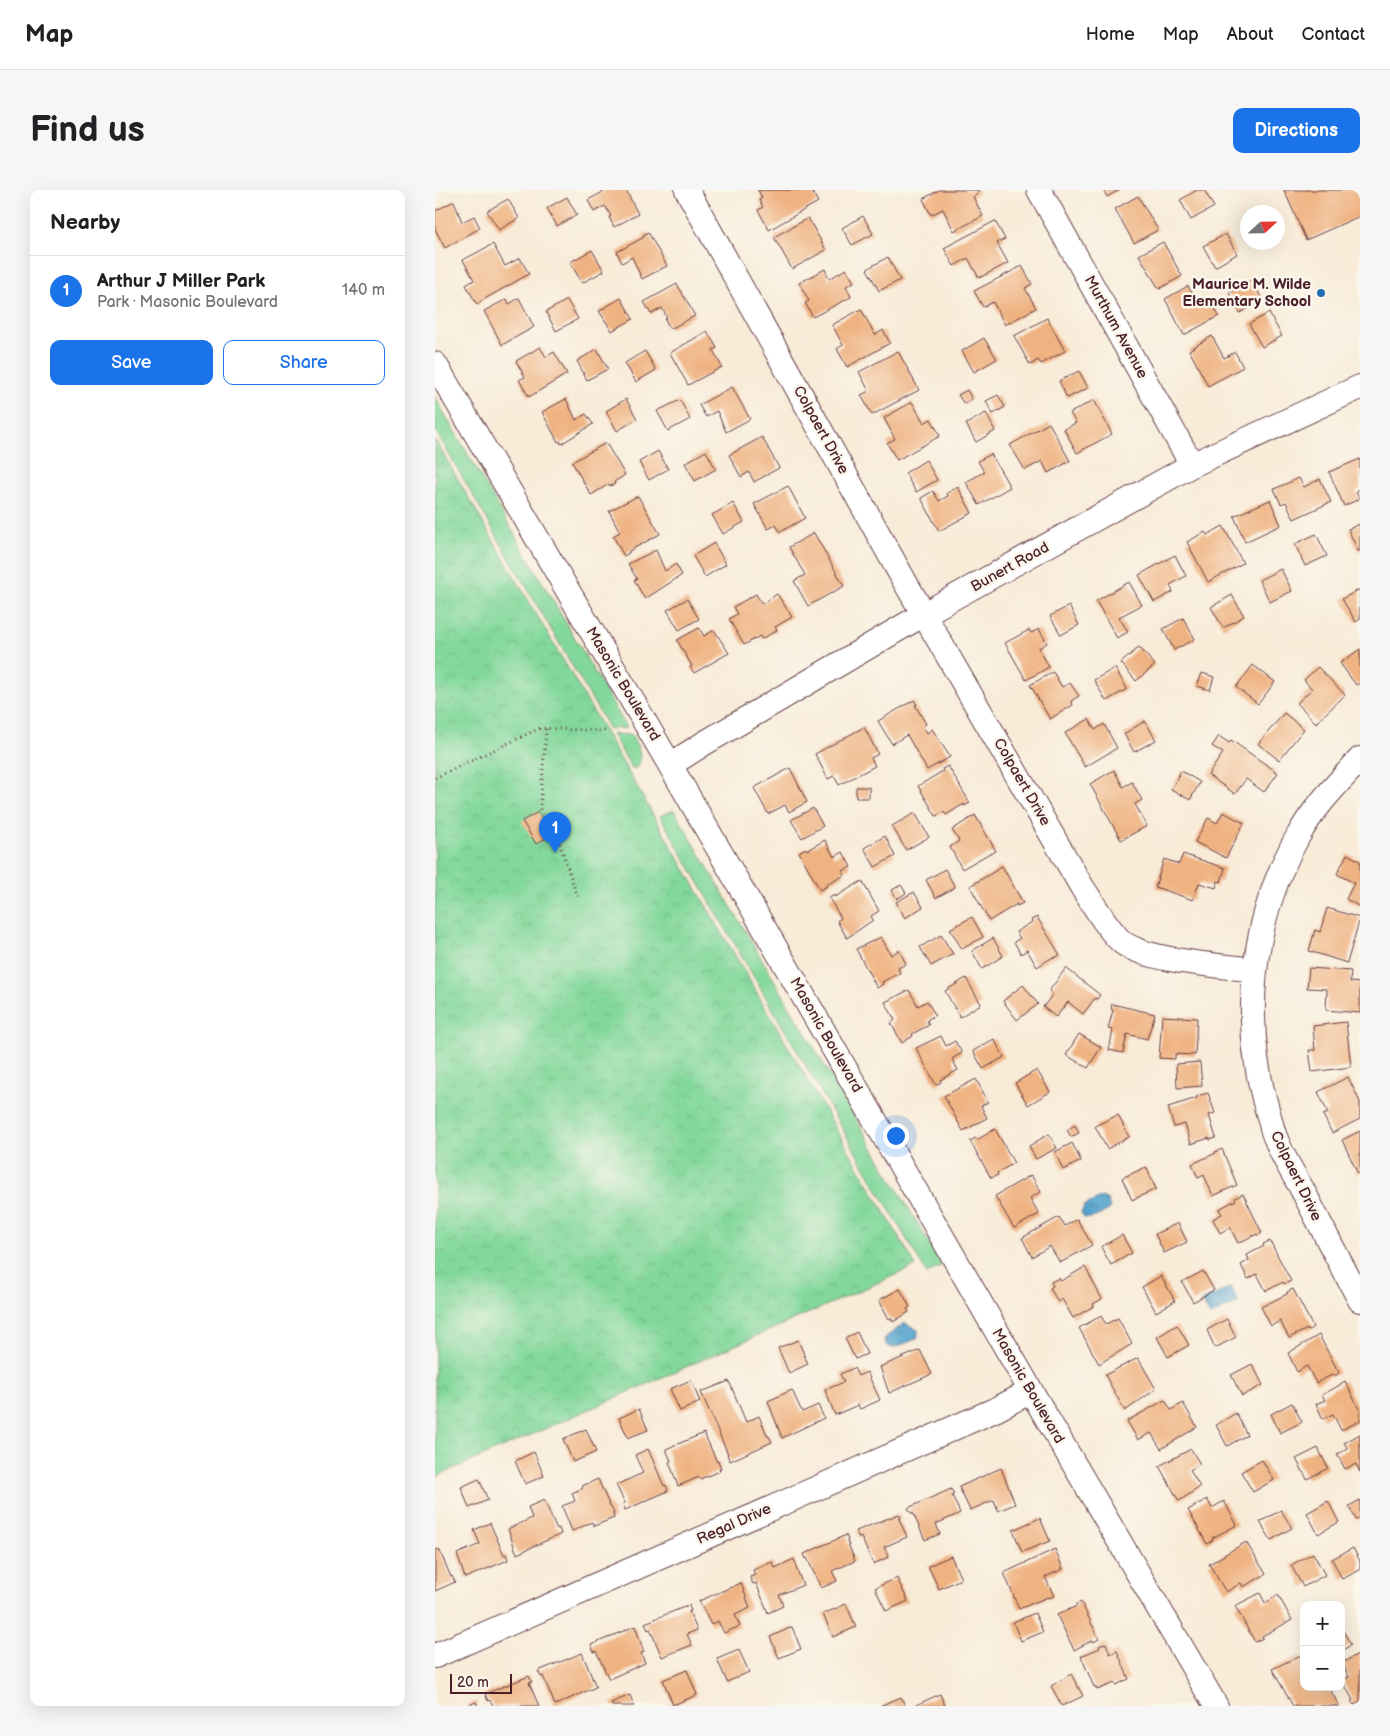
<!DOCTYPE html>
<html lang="en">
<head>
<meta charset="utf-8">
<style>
  body { margin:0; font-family:"Balsamiq Sans",sans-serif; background:#f6f6f6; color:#202124 }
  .controls { position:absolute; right:15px; bottom:15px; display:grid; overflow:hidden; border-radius:10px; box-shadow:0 5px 20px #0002 }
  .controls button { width:45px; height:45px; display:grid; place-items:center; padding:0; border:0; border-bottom:1px solid #e0e0e0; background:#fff; color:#202124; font:25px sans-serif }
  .compass { position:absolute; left:805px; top:15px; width:45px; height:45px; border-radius:50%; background:#fff; box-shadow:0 5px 20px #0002; rotate:68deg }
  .scale { position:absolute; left:15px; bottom:12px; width:62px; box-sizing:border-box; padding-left:5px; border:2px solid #4a1f2b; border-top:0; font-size:14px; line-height:18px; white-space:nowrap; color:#4a1f2b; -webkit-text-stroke:4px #fbf7ec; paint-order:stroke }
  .you { position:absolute; left:460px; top:945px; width:18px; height:18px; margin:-12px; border:4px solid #fff; border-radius:50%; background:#1a73e8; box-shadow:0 0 0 8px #1a73e833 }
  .badge { display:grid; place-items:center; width:32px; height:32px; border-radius:50%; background:#1a73e8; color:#fff; font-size:16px; font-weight:700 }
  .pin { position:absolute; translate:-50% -41px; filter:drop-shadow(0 1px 2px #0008) }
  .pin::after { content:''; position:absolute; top:26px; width:18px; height:15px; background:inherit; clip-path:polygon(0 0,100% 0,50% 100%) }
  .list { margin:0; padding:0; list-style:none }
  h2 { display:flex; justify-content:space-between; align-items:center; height:65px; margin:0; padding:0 20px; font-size:21px }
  h2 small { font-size:16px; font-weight:400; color:#757577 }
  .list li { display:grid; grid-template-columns:32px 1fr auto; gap:15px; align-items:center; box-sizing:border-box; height:70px; padding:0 20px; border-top:1px solid #e0e0e0 }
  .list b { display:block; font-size:19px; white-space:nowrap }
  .list p { margin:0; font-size:16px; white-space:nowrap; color:#757577 }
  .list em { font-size:16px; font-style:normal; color:#757577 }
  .actions { display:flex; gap:10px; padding:15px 20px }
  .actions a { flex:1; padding:11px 0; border:1px solid #1a73e8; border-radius:10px; text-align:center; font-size:18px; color:#1a73e8 }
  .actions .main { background:#1a73e8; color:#fff }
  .map { position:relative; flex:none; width:925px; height:1516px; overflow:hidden; border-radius:10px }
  header { display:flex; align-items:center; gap:30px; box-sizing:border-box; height:70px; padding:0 25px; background:#fff; border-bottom:1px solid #e0e0e0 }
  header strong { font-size:24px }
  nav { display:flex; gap:28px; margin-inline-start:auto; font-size:18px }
  .intro { display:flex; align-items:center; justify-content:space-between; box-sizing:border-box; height:120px; padding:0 30px }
  h1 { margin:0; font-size:35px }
  .button { padding:12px 22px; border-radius:10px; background:#1a73e8; color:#fff; font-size:18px; font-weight:700 }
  main { display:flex; gap:30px; padding:0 30px }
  aside { flex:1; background:#fff; border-radius:10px; box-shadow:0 5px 20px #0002 }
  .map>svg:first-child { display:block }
  .grass { fill:#82d89b; stroke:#667c63 }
  .park { fill:url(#park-crowns); stroke:#667c63 }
  .water { fill:url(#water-ripples); stroke:#4e617c }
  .building { fill:#efb281 }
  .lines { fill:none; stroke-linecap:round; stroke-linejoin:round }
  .minor-casing { stroke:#643e45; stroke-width:26 }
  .path { stroke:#643e45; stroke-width:3; stroke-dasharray:1 4; stroke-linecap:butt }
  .minor { stroke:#fff; stroke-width:24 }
  .poi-dot { fill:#1f6fb2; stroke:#fbf7ec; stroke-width:2 }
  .labels { text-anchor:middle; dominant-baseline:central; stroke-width:5; stroke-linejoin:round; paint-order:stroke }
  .poi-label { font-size:15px; font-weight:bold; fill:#4a1f2b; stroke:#fbf7ec; text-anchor:end }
  .street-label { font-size:15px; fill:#4a1f2b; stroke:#fbf7ec }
</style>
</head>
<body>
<header>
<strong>Map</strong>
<nav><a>Home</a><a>Map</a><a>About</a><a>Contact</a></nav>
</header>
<div class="intro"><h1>Find us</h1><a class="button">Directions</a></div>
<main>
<aside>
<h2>Nearby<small></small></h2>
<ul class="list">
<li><span class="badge">1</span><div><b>Arthur J Miller Park</b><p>Park · Masonic Boulevard</p></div><em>140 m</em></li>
</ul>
<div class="actions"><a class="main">Save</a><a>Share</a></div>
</aside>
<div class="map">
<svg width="925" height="1516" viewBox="0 0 925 1516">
  <defs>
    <pattern id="park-crowns" width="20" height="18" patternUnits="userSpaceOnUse" patternTransform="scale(1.25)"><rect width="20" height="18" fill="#82d89b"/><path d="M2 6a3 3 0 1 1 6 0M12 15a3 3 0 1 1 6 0" fill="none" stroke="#72b986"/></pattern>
    <pattern id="water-ripples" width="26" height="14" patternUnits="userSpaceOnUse" patternTransform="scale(1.25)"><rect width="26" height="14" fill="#53a3cd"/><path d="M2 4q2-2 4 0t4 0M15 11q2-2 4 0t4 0" fill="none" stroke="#4784a7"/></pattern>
  </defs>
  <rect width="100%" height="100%" fill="#fbf7ec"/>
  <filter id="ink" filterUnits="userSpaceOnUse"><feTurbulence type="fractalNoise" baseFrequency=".02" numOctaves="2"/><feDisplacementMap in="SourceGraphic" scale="10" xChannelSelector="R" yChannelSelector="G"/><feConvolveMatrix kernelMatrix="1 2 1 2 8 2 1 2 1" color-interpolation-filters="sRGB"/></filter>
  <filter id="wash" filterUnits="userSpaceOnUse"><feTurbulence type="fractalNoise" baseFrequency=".0096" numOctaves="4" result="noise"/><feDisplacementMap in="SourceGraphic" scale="20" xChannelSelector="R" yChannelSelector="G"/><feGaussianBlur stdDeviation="1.12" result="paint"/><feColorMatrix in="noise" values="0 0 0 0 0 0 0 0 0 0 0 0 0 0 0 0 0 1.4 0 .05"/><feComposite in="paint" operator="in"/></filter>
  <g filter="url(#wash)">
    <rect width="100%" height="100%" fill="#f8ebd8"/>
    <path class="grass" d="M0 207 17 237 192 538 174 539 4 247 0 240Z
      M177 544 196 545C203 557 210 567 200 579L196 577Z
      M239 620 507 1075 492 1084 225 626Z"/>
    <path class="park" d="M0 250 481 1076 0 1287Z"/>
    <path class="water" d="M667 1007 673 1010 675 1018C669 1024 657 1030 649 1028L646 1023 649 1016Z
      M796 1097 804 1112 775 1126 767 1111Z
      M470 1133 483 1140V1146L481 1149 459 1158 452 1156 449 1151 451 1147Z"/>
    <g id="blocks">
      <path class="building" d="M172 0H191L203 24 179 37 174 27 176 26 170 16 159 22 153 10Z
        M323 0H376L383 12 334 40 323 20 328 17 324 10 327 8Z
        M504 0H543L544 3 538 7 548 26 519 41 508 19 496 25 488 9Z
        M668 0H684L672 7Z
        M762 0H769L779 17 756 30 745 10Z
        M849 0H925V26L871 50Z
        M703 6 723 40 699 53 680 19Z
        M132 7 142 25 122 36 112 18Z
        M73 9 84 28 64 40 52 21Z
        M19 11 27 32 39 26 45 38 10 58 0 39V21Z
        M428 26 438 44 417 55 407 38Z
        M373 28 391 60 357 79 339 47Z
        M560 31 570 49 562 53 573 73 544 88 533 68 519 76 509 58Z
        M213 42 232 76 207 89 197 67 187 73 182 62 209 47 208 45Z
        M791 44 802 64 780 77 768 56Z
        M728 52 747 86 724 99 704 65Z
        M58 54 70 76 85 68 94 84 46 111V112L42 115 31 95 39 90 28 70Z
        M157 60 169 81 147 93 135 72Z
        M453 67 465 90 444 101 432 79Z
        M587 76 597 94 590 98 601 118 570 135 558 112 548 117 539 101Z
        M390 79 394 89 411 79 419 92 411 96 416 107 378 127 370 113 374 111 364 93Z
        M816 90 828 110 805 123 794 103Z
        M242 94 260 126 235 139 230 129 232 128 227 118 216 124 209 112Z
        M753 96 765 117 776 111 784 126 749 145 730 109Z
        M84 108 99 137 67 155 49 121 72 109 74 114Z
        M186 108 198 129 177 141 164 121Z
        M132 110 143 129 121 141 111 122Z
        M426 119 440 145 448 140 455 153 412 177 402 159 408 155 397 135Z
        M834 123 847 146 827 157 814 134Z
        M612 128 630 161 606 174 603 170 595 175 579 146Z
        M272 141 282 158 278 160 287 177 253 195 235 163Z
        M777 146 789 168 800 162 808 177 773 196 754 160Z
        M549 148 562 169 539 182 527 161Z
        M105 157 111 167 119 162 132 184 94 207 84 190 90 187 81 171Z
        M162 159 173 179 152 190 142 171Z
        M210 161 221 180 201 192 190 173Z
        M463 161 484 200 437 225 426 205 434 201 424 182Z
        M644 181 653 198 632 208 624 191Z
        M297 197 315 229 291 242 282 221 271 227 264 215Z
        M532 200 537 209 529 214 523 205Z
        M563 205 570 217 558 224 551 211Z
        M131 209 141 230 151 224 158 234 126 254 125 251 123 252 107 222Z
        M191 209 202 229 182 241 171 221Z
        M245 210 255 229 233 241 222 221Z
        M659 210 677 244 642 263 629 239 641 233 635 223Z
        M477 212 489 233 496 229 505 246 462 270 452 253 460 249 449 228Z
        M551 223 560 241 541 252 531 234Z
        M614 233 635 271 613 283 607 271 590 280 575 255Z
        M327 247 344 278 319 292 314 282 306 287 294 265Z
        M171 253 190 285 179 292 180 294 175 296 174 294 156 305 137 272Z
        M223 261 233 279 214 290 204 272Z
        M271 261 281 279 260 291 250 273Z
        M556 264 575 297 544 315 531 292 549 282 543 271Z
        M925 269V299L921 301 924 309 909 316 894 282Z
        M491 270 502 290 481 302 470 283Z
        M864 288 869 297 885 289 896 312 859 329 851 312 846 314 839 299Z
        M353 296 370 328 345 342 341 335 333 339 319 314Z
        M523 297 537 323 504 341 486 308 498 301 504 311 513 306 512 303Z
        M203 306 225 344 194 361V363L189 366 178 346 185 342 174 321Z
        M835 310 846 335 810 352 799 326Z
        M298 313 309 332 288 344 277 325Z
        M925 334V361H923L913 339Z
        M788 336 808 373 773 392 752 352 770 342 772 345Z
        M379 343 409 396 373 416 359 391 370 385 354 357Z
        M881 344 892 366 870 376 860 354Z
        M279 353 291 374 270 387 258 366Z
        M221 360 230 381 241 374 247 385 210 409 199 390 202 389 193 374Z
        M740 365 751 386 735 395 738 402 719 412 704 385Z
        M846 379 857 401 835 412 824 390Z
        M694 392 707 415 684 427 693 442 682 448 661 411Z
        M925 399V429L921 432 907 409Z
        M321 404 327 414 342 404 357 427 340 437 342 440 327 449 325 446 309 455 294 429 302 424 298 417Z
        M797 405 809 426 788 438 776 417Z
        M252 409 264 429 244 440 232 420Z
        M634 416 644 435 626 445 615 426Z
        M748 428 760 449 739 460 728 439Z
        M264 438 269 446 279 440 294 463 259 483 255 477 257 476 242 450Z
        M604 439 612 453 604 458 614 477 591 490 570 453 594 440 596 443Z
        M704 457 720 475 701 491 686 473Z
        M925 459V493L921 495 905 473Z
        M818 475 840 492 823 514 801 497Z
        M883 477 910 505 881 533 862 513 877 499 869 490Z
        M680 478 692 499 671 511 659 490Z
        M618 482 627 497 635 493 644 506 636 511 638 515 615 529 595 495Z
        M767 483 779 487 775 500 762 496Z
        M479 510 482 515H480L491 534 488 536 492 543 497 539 515 567 492 580 472 545 457 554 443 531Z
        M849 523 869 539 844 570 823 554Z
        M654 529 660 540 669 534 682 558 650 577 630 543Z
        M710 531 721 550 699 562 689 544Z
        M429 537 443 564 436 568 440 576 404 595 399 586 393 589 380 564Z
        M784 546 794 553 796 550 843 583 829 602 811 589 800 604 773 585 788 563 777 556Z
        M513 576 535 613 529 616V614L511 625 509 622 501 626 483 596 508 581 507 579Z
        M355 578 372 612 354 622 350 615 333 624 319 598Z
        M679 580 688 597 697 592 707 610 700 614 712 636 686 650 655 594Z
        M746 581 765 592 755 610 736 599Z
        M421 597H434V608H421Z
        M378 618 388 636 367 648 356 630Z
        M103 622 116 645 101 654 87 631Z
        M788 622 809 633 791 668 760 652 773 628 782 633Z
        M480 623 494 647 471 660 457 636Z
        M540 625 561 661 556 664 555 663 527 679 515 657 524 651 517 640Z
        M450 646 460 666 440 677 429 658Z
        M390 650 399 667 408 662 416 677 407 681 410 685 391 695 392 696 385 700 364 662 371 658 372 660Z
        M748 664 790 678 786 692 783 691 781 698 764 693 758 710 720 697 729 669 744 674Z
        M912 664 925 671V717L911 709 919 693 902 684Z
        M567 676 588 713 582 716V714L554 731 535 696 562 680 561 679Z
        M510 679 520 697 501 708 491 690Z
        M427 691 444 721 436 726 438 730 412 748 402 731 406 728 394 708 400 705V707Z
        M466 695 471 703 462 709 457 700Z
        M479 702 488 717 470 728 461 712Z
        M892 718 925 728 912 773 874 761 880 740 885 742Z
        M537 727 548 747 527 759 515 739Z
        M602 727 625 765 619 768 618 767 602 777 592 760 586 764 579 752 585 748 581 742 597 732 596 730Z
        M506 745 518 764 496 776 485 757Z
        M446 747 456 765 464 760 471 774 463 778 465 783 447 792 448 794 442 798 421 759Z
        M558 748 568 766 547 779 537 761Z
        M631 778 665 805 662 809 660 808 648 824 633 812 621 827 608 817 618 804 614 801Z
        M874 778 916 781 915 792 925 793V823L891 820 892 799 872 798Z
        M531 788 546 814 525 827 510 801Z
        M588 795 603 814 582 830 568 811Z
        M474 800 483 816 492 811 500 825 492 830 494 835 477 844 478 846 467 853 456 833 460 830 450 812Z
        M677 814 720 824 712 849 692 844 688 863 674 860 678 840 673 839 678 820 676 819Z
        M727 826 762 828 760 865 740 864V869L724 868Z
        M911 832 916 877 877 882 874 860H880L878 836Z
        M644 844 666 857 653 878 631 865Z
        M506 846 511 856 520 851 527 863 517 869 523 880 505 890 506 892 501 895 481 858Z
        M559 849 569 867 548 879 538 861Z
        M765 872 767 896 742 898 741 874Z
        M602 880 615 902 593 915 580 893Z
        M913 887 925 912V929L897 943 888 925 893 923 883 902Z
        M541 889 553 912 546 916 552 928 528 941 509 906Z
        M773 903 780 923 774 925 781 948 775 950 774 948 756 954 750 934 739 937 733 917 762 908V906Z
        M683 925 694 947 672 959 660 936Z
        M640 935 644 943 636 947 632 940Z
        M560 939 579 973 562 983 563 985 556 988 535 951 541 948 542 950Z
        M925 941V983L923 984 907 950Z
        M614 944 622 958 601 969 594 956Z
        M637 953 646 971 628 980 620 962Z
        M787 959 802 995 778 1006 769 985 763 988 757 974 781 963 780 962Z
        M711 977 721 999 697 1010 687 988Z
        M596 985 606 1002 595 1008 604 1024 579 1038 560 1006Z
        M808 1004 827 1043 823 1046 822 1044 803 1053 795 1037 785 1043 778 1029 787 1024 784 1019 801 1010 800 1008Z
        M624 1027 630 1036 642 1029 657 1055 625 1073 615 1056 597 1067 587 1048Z
        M743 1033 752 1052 729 1063 720 1044Z
        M687 1045 697 1063 676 1075 666 1057Z
        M835 1051 856 1091 849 1094 848 1092 831 1101 822 1084 813 1089 806 1075 814 1070 812 1065 829 1056 828 1054Z
        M650 1077 667 1109 658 1114 659 1116 638 1128 627 1109 623 1112 615 1098 618 1096 616 1092 624 1088 626 1091Z
        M768 1081 779 1100 758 1112 747 1092Z
        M726 1086 740 1111 721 1122 707 1097Z
        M465 1099 475 1117 472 1119 474 1122 458 1132 456 1128 454 1129 444 1110Z
        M858 1099 878 1137 873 1141 872 1139 854 1148 845 1131 836 1136 826 1117 852 1104V1102Z
        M666 1126 671 1134 683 1128 697 1154 664 1174 644 1138Z
        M792 1129 801 1147 780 1158 772 1140Z
        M742 1135 754 1155 733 1167 722 1147Z
        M422 1142 432 1164 420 1169 410 1148Z
        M884 1145 904 1183 900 1186 899 1184 881 1193 872 1176 862 1182 853 1163Z
        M363 1150 373 1174 354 1183 343 1158Z
        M485 1160 497 1184 454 1203 445 1177Z
        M703 1168 721 1199 690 1221 670 1185Z
        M817 1174 828 1195 807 1206 796 1185Z
        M419 1178 423 1186 432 1182 445 1210 425 1219 423 1215 400 1225 390 1200 409 1192 405 1184Z
        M256 1190 265 1212 245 1221 235 1199Z
        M294 1191 311 1232 324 1226 333 1247 334 1246 337 1252 295 1271 292 1265 293 1264 266 1202Z
        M910 1191 925 1221V1231L906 1240 898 1224 888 1229 881 1214 890 1210 887 1205 905 1195V1194Z
        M357 1200 367 1222 383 1215 389 1228 347 1248 333 1211Z
        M730 1210 736 1220 748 1213 762 1237 726 1259 716 1243 703 1250 692 1231Z
        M857 1213 867 1232 845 1243 836 1224Z
        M204 1219 213 1240 193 1248 184 1228Z
        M801 1223 812 1245 792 1256 781 1235Z
        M151 1239 161 1262 138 1272 128 1249Z
        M269 1243 282 1272 283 1271 286 1278H284L285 1281 265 1289 264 1287 243 1296 234 1272 236 1271 231 1259Z
        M925 1244V1282L921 1274 910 1279 902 1264 913 1259 909 1253Z
        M883 1258 893 1278 872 1289 861 1269Z
        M213 1259 229 1296 231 1295 233 1301 190 1320 188 1314 190 1313 181 1295 208 1283 200 1265Z
        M756 1259 765 1274 755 1280 765 1297 744 1311 724 1276Z
        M99 1262 109 1286 90 1294 80 1271Z
        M827 1270 839 1290 818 1302 806 1282Z
        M566 1278 580 1314 563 1321 559 1310 535 1320 524 1297Z
        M44 1289 53 1310 34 1318 26 1297Z
        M163 1289 175 1317H176L179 1323H178L179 1328 159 1336 157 1332 137 1341 127 1316 140 1311 137 1303 148 1298 147 1296Z
        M516 1299 519 1304 517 1305 525 1323 501 1334 505 1344 490 1350 478 1323H476L473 1318Z
        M772 1309 777 1318 789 1311 802 1335 777 1348 778 1350 772 1354 753 1320Z
        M109 1310 122 1339 124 1338 126 1344 82 1364 73 1339 97 1328 93 1317Z
        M925 1310V1328L921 1330 914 1316Z
        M893 1311 904 1332 883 1344 872 1323Z
        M846 1320 857 1338 836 1350 825 1332Z
        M464 1324 466 1328 464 1329 472 1347 449 1357 454 1367 438 1374 426 1347 424 1348 421 1341Z
        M605 1328 615 1351 587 1362 578 1340Z
        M55 1333 69 1365 71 1364 73 1370 30 1388 22 1364 45 1354 39 1340Z
        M411 1345 413 1350 412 1351 420 1371 397 1381 402 1391 386 1398 372 1368 371 1369 369 1364Z
        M811 1352 831 1384 808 1397 806 1393 791 1402 774 1374Z
        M918 1358 925 1371V1380L907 1389 897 1369Z
        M4 1359 16 1387 17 1386 20 1392 0 1401V1360Z
        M620 1359 628 1379 610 1387 619 1406 613 1408V1407L584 1419 569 1383Z
        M878 1363 890 1385 868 1397 856 1375Z
        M516 1366 526 1389 504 1399 493 1376Z
        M359 1369 361 1374 360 1375 368 1395 344 1405 348 1416 333 1423 321 1393 318 1394 315 1387 320 1385 318 1380 337 1372 340 1378Z
        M462 1388 473 1411 451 1421 440 1398Z
        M306 1393 315 1418 300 1425 305 1436 289 1443 283 1431 276 1435 264 1411Z
        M825 1403 830 1413 843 1405 857 1430 827 1446 828 1448 820 1452 800 1416Z
        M646 1412 664 1449 659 1452 658 1450 639 1460 622 1425 642 1416 641 1414Z
        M411 1414 421 1437 398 1447 388 1424Z
        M254 1415 256 1421H254L262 1440 252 1444 257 1455 227 1467 215 1439 213 1440 210 1433Z
        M600 1423 608 1442 586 1451 578 1432Z
        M200 1436 209 1462 206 1463 210 1473 174 1489 161 1461 159 1462 156 1455Z
        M357 1437 366 1459 344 1468 335 1447Z
        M906 1437 916 1455 906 1461Z
        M671 1453 675 1464 682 1461 694 1489 681 1495 680 1493 662 1500 660 1496 659 1497 646 1466 665 1458 664 1456Z
        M304 1460 314 1482 292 1492 282 1469Z
        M147 1463 161 1497 120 1515 108 1486 106 1487 103 1481Z
        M925 1463V1511L919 1515 916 1511 918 1510 907 1490 914 1487 907 1473Z
        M866 1465 869 1470V1497H894L904 1516H858L837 1479Z
        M252 1480 262 1505 238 1515 228 1490Z
        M636 1484 648 1506 627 1516 616 1496Z
        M94 1486 97 1492 94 1493 104 1516H58L55 1510 53 1511 50 1504Z
        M505 1504 510 1516H479Z
        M195 1505 199 1516H177L176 1513Z
        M466 1507 470 1516H445Z
        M41 1512 43 1516H31Z"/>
    </g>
  </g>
  <g filter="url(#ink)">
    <use href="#blocks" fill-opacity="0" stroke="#643e45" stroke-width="1"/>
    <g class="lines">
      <g class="minor-casing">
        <path id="minor" d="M252 0 470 392 647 697C657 712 675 743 688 753 716 772 785 775 820 780
          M604 0 757 275
          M0 174 235 575 596 1201 781 1516
          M925 569C902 594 878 618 862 648 815 732 806 833 833 923 836 932 837 941 841 949 847 966 858 983 867 999 886 1036 905 1073 925 1110
          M235 575 268 554 489 424 757 275 925 197
          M0 1466 562 1219 596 1201"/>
      </g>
      <path class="path" d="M111 539 105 619 124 652 143 708
        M0 588 105 538 172 541"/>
      <use href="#minor" class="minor"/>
    </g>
  </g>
  <circle class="poi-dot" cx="886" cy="103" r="5"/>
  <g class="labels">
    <g class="poi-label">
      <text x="876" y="94">Maurice M. Wilde<tspan x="876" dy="17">Elementary School</tspan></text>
    </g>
    <g class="street-label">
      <text transform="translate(681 137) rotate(61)">Murthum Avenue</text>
      <text transform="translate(386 240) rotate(61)">Colpaert Drive</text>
      <text transform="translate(575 377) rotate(-29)">Bunert Road</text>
      <text transform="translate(188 494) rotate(59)">Masonic Boulevard</text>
      <text transform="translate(587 592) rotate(60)">Colpaert Drive</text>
      <text transform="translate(391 845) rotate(60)">Masonic Boulevard</text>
      <text transform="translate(861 986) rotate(64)">Colpaert Drive</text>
      <text transform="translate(593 1196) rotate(60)">Masonic Boulevard</text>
      <text transform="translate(299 1334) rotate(-24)">Regal Drive</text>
    </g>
  </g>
</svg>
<div class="controls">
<button>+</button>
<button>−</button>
</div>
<svg class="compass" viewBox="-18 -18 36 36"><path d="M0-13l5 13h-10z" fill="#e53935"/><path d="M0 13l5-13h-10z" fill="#757577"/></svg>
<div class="scale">20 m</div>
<div class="you"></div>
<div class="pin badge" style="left:120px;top:663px">1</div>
</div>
</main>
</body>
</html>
